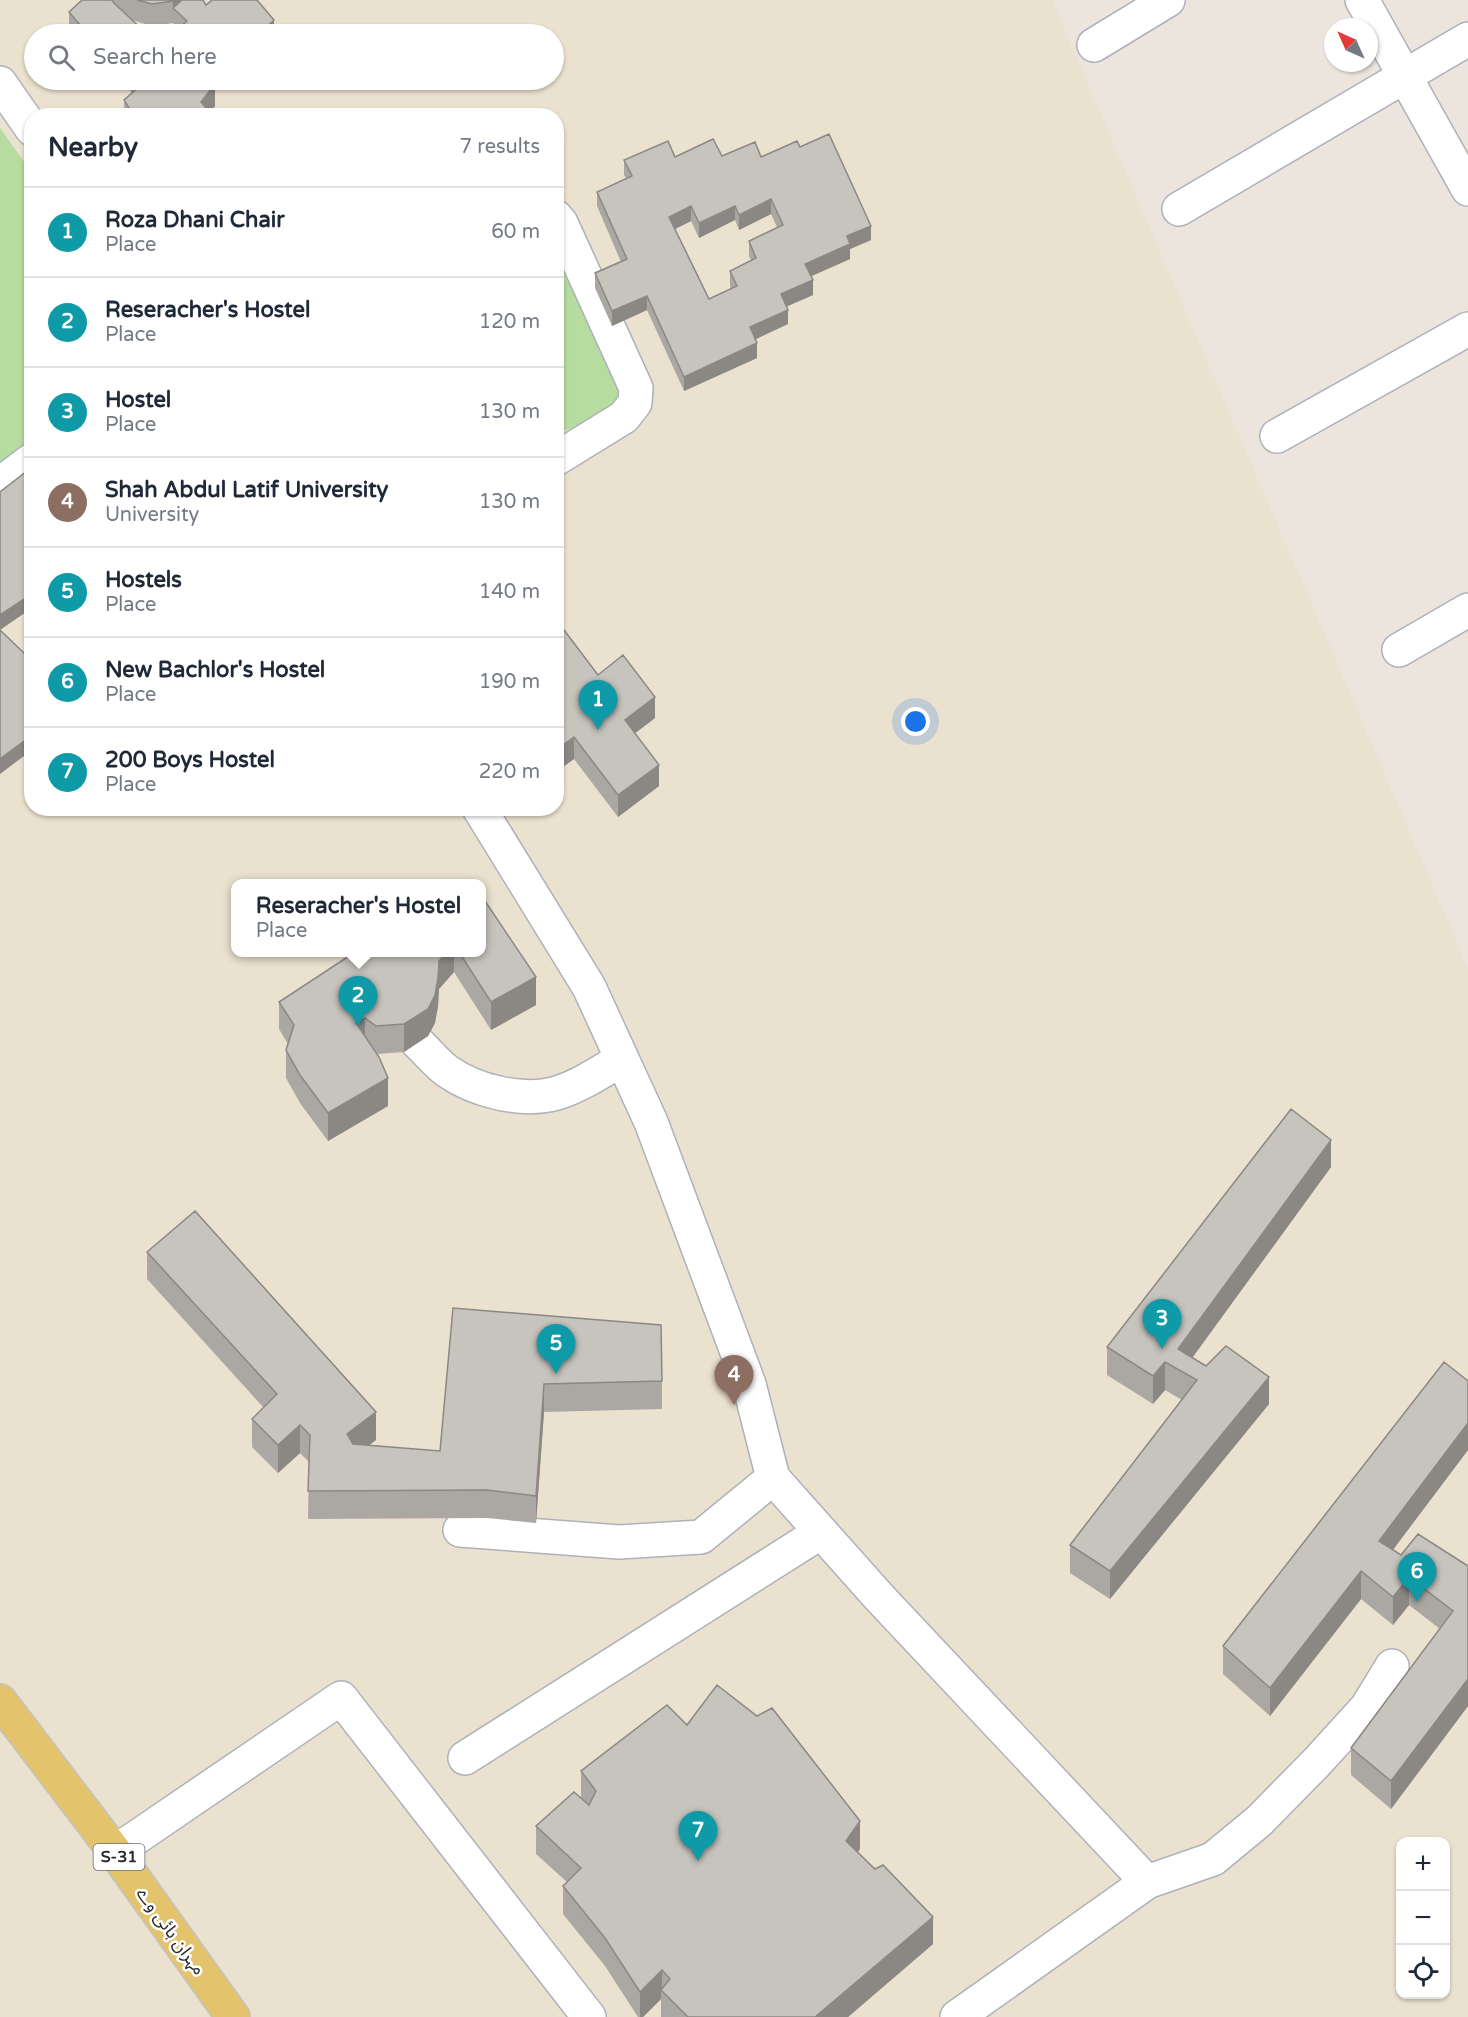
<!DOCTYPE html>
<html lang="en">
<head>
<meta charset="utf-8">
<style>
  body { margin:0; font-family:"Varela Round","Noto Sans Arabic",sans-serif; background:#f2f2f3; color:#1f2937 }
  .controls { position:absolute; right:18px; bottom:18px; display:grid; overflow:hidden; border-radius:12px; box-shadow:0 2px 4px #0004 }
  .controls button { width:54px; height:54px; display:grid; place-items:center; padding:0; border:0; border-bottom:2px solid #e0e1e3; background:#fff; color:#1f2937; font:30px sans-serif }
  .compass { position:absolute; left:1324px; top:18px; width:54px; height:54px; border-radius:50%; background:#fff; box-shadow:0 2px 4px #0004; rotate:315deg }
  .you { position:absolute; left:916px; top:722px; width:21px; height:21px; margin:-15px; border:4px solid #fff; border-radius:50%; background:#1a73e8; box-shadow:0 0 0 9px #1a73e833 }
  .badge { display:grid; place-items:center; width:39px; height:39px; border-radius:50%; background:#0f766e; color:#fff; font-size:20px; font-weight:700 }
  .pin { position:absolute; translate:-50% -50px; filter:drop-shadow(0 2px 3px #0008) }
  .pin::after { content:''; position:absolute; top:32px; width:21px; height:18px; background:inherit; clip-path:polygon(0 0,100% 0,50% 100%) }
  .popup { position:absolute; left:231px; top:879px; width:255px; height:78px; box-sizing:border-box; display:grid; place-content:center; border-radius:12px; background:#fff; filter:drop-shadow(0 2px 4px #0005); font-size:20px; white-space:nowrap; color:#747a83 }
  .popup b { font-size:22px; color:#1f2937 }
  .popup::after { content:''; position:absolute; left:50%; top:100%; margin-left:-12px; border:12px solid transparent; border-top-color:#fff }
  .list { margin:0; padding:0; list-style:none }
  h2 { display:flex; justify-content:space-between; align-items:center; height:78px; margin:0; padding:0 24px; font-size:26px }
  h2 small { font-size:20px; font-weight:400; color:#747a83 }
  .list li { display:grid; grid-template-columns:39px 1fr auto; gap:18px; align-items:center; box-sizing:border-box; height:90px; padding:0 24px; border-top:2px solid #e0e1e3 }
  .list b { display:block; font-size:22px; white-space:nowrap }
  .list p { margin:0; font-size:20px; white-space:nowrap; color:#747a83 }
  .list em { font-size:20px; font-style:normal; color:#747a83 }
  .icon { flex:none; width:33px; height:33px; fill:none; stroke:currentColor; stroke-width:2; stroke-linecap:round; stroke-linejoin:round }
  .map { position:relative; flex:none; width:1468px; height:2017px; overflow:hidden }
  .search { position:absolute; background:#fff; box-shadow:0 2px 4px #0004; left:24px; top:24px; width:540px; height:66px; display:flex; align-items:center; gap:15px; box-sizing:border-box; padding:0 21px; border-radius:33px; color:#747a83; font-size:22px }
  .panel { position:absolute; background:#fff; box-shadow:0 2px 4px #0004; left:24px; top:108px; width:540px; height:708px; border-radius:24px }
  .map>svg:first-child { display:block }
  .education { fill:#ebe1cf; fill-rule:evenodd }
  .green { fill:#b6dca0 }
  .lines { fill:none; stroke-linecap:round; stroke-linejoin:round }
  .minor-casing { stroke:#afb1ba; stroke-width:36 }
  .major-casing { stroke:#c4c4c4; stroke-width:36 }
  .minor { stroke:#fff; stroke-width:33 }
  .major { stroke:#e3c46c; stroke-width:33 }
  .wall { fill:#aba8a3; fill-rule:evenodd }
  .shaded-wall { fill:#8b8884 }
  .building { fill:#c7c3bd; stroke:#8b8884; stroke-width:1.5; fill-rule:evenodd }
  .labels { text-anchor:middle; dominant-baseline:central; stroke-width:5; stroke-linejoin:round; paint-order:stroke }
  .shield { fill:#fff; stroke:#6b6b6b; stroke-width:1.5 }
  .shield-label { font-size:16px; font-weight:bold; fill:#2b2b2b }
  .street-label { font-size:18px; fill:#2b2b2b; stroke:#fff }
</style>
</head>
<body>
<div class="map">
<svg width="1468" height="2017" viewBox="0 0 1468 2017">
  <rect width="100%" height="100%" fill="#ebe5de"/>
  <path class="education" d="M0 0H1052L1468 968V2017H0ZM34 34H554V80H34ZM32 116H556V808H32ZM235 884H481V952H235ZM1400 1842H1446V1994H1400Z"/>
  <path class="green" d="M0 128 32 173 31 446 0 471Z
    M556 247 623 399 602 422 557 432Z"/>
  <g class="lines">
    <g class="minor-casing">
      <path id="minor" d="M1362 0 1468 189
        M1094 45 1168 0
        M0 83 32 129
        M1179 209 1468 39
        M556 217 561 223 636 388 635 403 624 417 556 459
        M1277 436 1468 329
        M0 484 32 460
        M1399 650 1468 610
        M479 808 589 987 651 1122 749 1384 773 1478 879 1597 1147 1882 957 2017
        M417 1042C427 1051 436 1063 447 1071 475 1091 523 1103 557 1093 580 1086 602 1071 622 1059
        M460 1530 619 1542 701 1537 773 1478
        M465 1758 821 1532
        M115 1852 341 1698 589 2017
        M1147 1882 1213 1859 1259 1821 1317 1762 1367 1707 1392 1666"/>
    </g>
    <g class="major-casing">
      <path id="major" d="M0 1701 115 1852 233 2017"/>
    </g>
    <use href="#minor" class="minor"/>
    <use href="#major" class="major"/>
  </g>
  <path class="wall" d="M82 0H203L206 5 274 34 179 28 173 23 152 26 132 20 147 34H69V12Z
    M122 80H225L215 88V106L210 112 213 116H124V100L132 93Z
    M800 147 871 240 850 249V259L811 276 813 295 787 306 788 324 755 339 757 358 684 391 647 310 612 326 595 288V273L621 262 597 206V192L626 178 624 175V160L675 157 722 156 761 157ZM771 214 777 227 749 241V256L751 260 730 271V286L731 289 709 299 675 229 691 221 699 238 735 220 739 230Z
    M556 636 598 675 655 718 635 733 659 786 618 817 574 759 560 769 556 764Z
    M355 952H481L536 1005 491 1030 454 972 439 989 438 1006 435 1023 428 1036 404 1052 377 1054 388 1106 328 1141 300 1103 286 1078V1050L288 1044 279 1029V1002Z
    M1331 1167 1192 1357 1269 1404 1110 1599 1070 1573V1545L1182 1400 1165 1390 1153 1404 1107 1375V1347Z
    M147 1252 376 1440 369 1445 440 1451 453 1308 662 1381V1409L544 1412 536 1523 487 1518 308 1519 309 1462 300 1453 278 1473 252 1447V1419L264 1408 147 1279Z
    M1468 1381V1450L1393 1550 1401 1555 1468 1566V1706L1391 1809 1351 1775V1748L1440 1629 1409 1605 1393 1625 1361 1599 1270 1716 1223 1674V1646Z
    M687 1725 860 1849 858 1852 933 1944 848 2017H661V1999L643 2017H638L605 1966 563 1914V1886L567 1882 536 1854V1826L581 1797V1771Z"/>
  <path class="shaded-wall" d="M174 0H197L173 8V1Z
    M274 20V34H259Z
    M101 28V34H94Z
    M209 80H225L215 88V106L207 116 201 102Z
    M771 199V214L739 230V215Z
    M691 206V221L669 232V217Z
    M735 206V220L699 238V223Z
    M871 226V240L850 249V259L805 279V264L847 236Z
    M813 280V295L781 309V294Z
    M647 296V310L612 326V311Z
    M788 310V324L750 342V327Z
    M757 343V358L684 391V377Z
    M32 594V608L0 630V615Z
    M655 697V718L625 741V720Z
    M32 735V750L0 774V759Z
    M574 737V759L560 769V747Z
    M659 765V786L618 817V795Z
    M447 952H454V972L439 989 438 1006 435 1023 428 1036 404 1052V1024L439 961Z
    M536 977V1005L491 1030V1002Z
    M365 1018V1046L356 1023Z
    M388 1078V1106L328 1141V1113Z
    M1331 1140V1167L1182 1372 1178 1349Z
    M1165 1362V1390L1153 1404V1376Z
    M1269 1377V1404L1110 1599V1571Z
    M544 1384V1412L536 1523V1496Z
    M376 1412V1440L347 1462V1434Z
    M1468 1423V1450L1379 1568V1541Z
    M300 1425V1453L278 1473V1445Z
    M1361 1571V1599L1270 1716V1688Z
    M1409 1577V1605L1393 1625V1597Z
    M1468 1679V1706L1391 1809V1781Z
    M860 1821V1849L846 1868V1841Z
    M933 1917V1944L848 2017H815Z
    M662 1970V1991L661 1990V1999L643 2017H640V1992Z"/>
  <path class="building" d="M82 0H112L114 3 147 34H106L101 28 94 34H88L69 12Z
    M137 0H174L173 1 152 4Z
    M182 0H203L206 5 212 0H257L274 20 259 34H172L187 21 173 8Z
    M138 80H213L215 84 201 102 213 116H161L159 112 154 116H134L124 100 141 85Z
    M829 134 871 226 847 236 850 244 805 264 813 280 781 294 788 310 750 327 757 343 684 377 647 296 612 311 595 273 627 259 597 192 632 176 624 160 668 141 675 157 713 139 722 156 755 142 761 157 797 141 800 147ZM771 199 783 225 749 241 756 258 730 271 737 286 709 299 669 217 691 206 699 223 735 206 739 215Z
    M32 467V594L0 615V492Z
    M0 630 24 653 32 647V735L0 759Z
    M564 630 598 675 623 655 655 697 625 720 659 765 618 795 574 737 560 747 556 742V636Z
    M483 898 536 977 491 1002 459 952H481V900Z
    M355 952H447L439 961 438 978 435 995 428 1009 404 1024 376 1026 365 1018 356 1023 379 1057 388 1078 328 1113 300 1075 286 1050 294 1025 279 1002Z
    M1291 1109 1331 1140 1178 1349 1206 1366 1226 1346 1269 1377 1110 1571 1070 1545 1197 1380 1165 1362 1153 1376 1107 1347Z
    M195 1211 376 1412 347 1434 353 1444 440 1451 453 1308 661 1325 662 1381 544 1384 536 1496 487 1490 308 1491 310 1435 300 1425 278 1445 252 1419 277 1394 147 1252Z
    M1444 1362 1468 1381V1423L1379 1541 1401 1555 1418 1534 1468 1566V1679L1391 1781 1351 1748 1453 1611 1409 1577 1393 1597 1361 1571 1270 1688 1223 1646Z
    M717 1685 757 1716 772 1708 860 1821 846 1841 875 1869 883 1865 933 1917 815 2017H688L661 1990 670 1979 662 1970 640 1992 605 1938 563 1886 581 1868 536 1826 574 1792 589 1805 596 1791 581 1771 667 1705 687 1725Z"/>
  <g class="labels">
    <rect class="shield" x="93.5" y="1844" width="51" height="26" rx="4.5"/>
    <g class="shield-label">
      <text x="119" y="1857">S-31</text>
    </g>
    <g class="street-label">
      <text transform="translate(171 1931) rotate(54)">مہران ہائی وے</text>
    </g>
  </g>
</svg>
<div class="controls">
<button>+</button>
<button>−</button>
<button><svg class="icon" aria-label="locate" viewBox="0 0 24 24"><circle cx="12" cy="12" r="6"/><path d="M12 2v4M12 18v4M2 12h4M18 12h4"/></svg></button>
</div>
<svg class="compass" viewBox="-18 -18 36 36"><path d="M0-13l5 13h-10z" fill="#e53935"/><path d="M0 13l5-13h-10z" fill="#747a83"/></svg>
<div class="you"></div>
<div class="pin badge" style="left:598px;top:730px;background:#0f9aa8">1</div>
<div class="pin badge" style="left:358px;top:1026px;background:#0f9aa8">2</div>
<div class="popup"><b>Reseracher's Hostel</b>Place</div>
<div class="pin badge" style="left:1162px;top:1349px;background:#0f9aa8">3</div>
<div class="pin badge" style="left:734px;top:1405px;background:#8d6e63">4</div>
<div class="pin badge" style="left:556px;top:1374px;background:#0f9aa8">5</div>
<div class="pin badge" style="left:1417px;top:1602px;background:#0f9aa8">6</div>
<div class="pin badge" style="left:698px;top:1861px;background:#0f9aa8">7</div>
<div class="search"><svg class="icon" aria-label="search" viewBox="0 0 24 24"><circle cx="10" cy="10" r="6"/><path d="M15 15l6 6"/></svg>Search here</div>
<section class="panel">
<h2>Nearby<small>7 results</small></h2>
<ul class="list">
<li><span class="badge" style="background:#0f9aa8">1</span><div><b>Roza Dhani Chair</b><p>Place</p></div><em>60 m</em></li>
<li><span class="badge" style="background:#0f9aa8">2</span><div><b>Reseracher's Hostel</b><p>Place</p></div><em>120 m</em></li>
<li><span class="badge" style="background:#0f9aa8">3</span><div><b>Hostel</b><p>Place</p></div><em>130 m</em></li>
<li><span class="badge" style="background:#8d6e63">4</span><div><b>Shah Abdul Latif University</b><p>University</p></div><em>130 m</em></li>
<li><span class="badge" style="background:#0f9aa8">5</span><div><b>Hostels</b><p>Place</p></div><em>140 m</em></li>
<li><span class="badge" style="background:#0f9aa8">6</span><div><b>New Bachlor's Hostel</b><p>Place</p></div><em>190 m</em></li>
<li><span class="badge" style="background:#0f9aa8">7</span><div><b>200 Boys Hostel</b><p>Place</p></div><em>220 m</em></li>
</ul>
</section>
</div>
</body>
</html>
